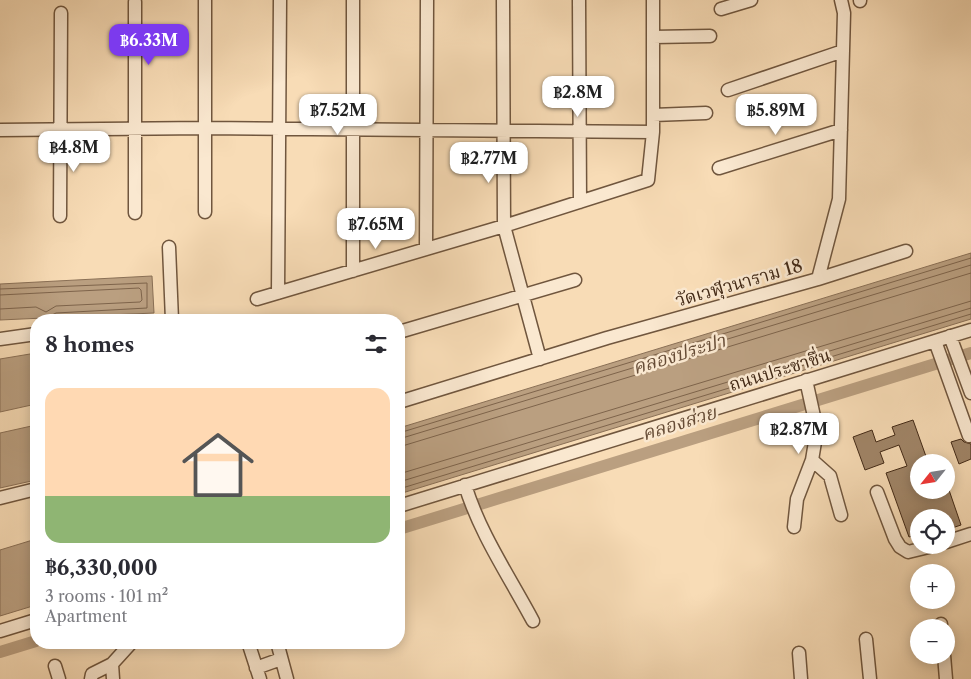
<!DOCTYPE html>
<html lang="en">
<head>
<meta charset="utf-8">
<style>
  body { margin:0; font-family:"Libre Caslon Text","Noto Serif Thai",serif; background:#f2f2f3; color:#2b2b33; height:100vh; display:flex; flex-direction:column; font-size:19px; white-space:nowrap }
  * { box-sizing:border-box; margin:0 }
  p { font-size:16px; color:#7c7c81 }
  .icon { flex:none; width:28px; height:28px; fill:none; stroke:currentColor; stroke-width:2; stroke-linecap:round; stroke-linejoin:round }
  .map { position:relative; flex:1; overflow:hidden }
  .side { position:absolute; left:30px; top:314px; width:375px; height:335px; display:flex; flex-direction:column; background:#fff; border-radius:20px; box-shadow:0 2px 12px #0003 }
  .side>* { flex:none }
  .needle { width:32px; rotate:240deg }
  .buttons { position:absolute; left:910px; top:454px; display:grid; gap:10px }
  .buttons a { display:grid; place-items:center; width:45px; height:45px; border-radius:50%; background:#fff; box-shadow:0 2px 12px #0003; font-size:25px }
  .price { position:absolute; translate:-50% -42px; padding:0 11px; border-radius:10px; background:#fff; color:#222; font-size:16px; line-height:32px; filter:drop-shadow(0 1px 2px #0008) }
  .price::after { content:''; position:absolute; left:50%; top:30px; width:15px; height:11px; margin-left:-8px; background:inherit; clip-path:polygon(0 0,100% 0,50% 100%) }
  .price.selected { background:#7c3aed; color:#fff }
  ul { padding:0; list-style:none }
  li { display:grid; align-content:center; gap:10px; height:265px; padding:0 15px }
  li span { display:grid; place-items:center; height:155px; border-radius:15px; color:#555 }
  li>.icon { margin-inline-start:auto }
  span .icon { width:90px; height:90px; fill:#fffc; stroke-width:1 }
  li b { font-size:21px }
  h2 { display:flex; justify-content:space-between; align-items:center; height:60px; padding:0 15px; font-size:21px }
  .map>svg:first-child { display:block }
</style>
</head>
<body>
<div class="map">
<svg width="971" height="679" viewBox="0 0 971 679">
  <rect width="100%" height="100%" fill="#f8dcb6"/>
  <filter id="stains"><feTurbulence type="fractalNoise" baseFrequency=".004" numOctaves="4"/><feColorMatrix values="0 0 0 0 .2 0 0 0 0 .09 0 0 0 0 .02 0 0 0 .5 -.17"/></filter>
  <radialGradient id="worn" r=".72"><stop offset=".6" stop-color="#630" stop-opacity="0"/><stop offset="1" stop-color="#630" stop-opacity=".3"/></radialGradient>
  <!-- water -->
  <path fill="#ba9f80" stroke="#8a7056" d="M971,253V319L399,494V428Z
    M152,276L154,313L0,320V284Z
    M36,353V404L0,412V359Z
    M36,425V480L0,488V433Z
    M36,539V605L0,616V550Z"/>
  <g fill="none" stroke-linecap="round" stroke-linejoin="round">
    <!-- shore -->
    <path stroke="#7e644b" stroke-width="1" d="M0,289L147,283V308L56,313L52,315L51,320
      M0,295L139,288L141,290L142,300L140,302L56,306L46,312L36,307L0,309
      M399,433L971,258
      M399,439L971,265
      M399,447L971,273
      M399,474L971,301
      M399,482L971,308
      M399,489L971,314"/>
    <!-- canal -->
    <path stroke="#ba9f80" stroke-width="12" d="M399,529L971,353
      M0,652L36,641"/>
  </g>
  <!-- building -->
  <path fill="#a18669" stroke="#422916" d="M913,420L928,462H919V490H949L961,525L946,530V518H919V534L909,537L886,473L907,466L899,445L880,452L884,463L865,470L853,437L872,430L876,442L895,435L892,427Z
    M961,439L964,442L971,444V459L959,464L951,442Z"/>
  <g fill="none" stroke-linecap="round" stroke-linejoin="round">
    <defs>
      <path id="minor" d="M205,0V212
        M353,0V271
        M503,0L504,226L540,359
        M579,0L580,202
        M860,0V1
        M721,9L751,0
        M653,37L710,36
        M728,90L843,51
        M653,115L706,113
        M0,130L205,128L653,132
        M719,168L841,130
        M135,213V2
        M60,216L61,13
        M169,247L172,320
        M426,249L427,0
        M818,279L906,251
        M278,293L280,0
        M257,299L504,226L648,180L653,132V0
        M399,332L575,280
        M950,336L971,393
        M0,339L36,334
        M935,341L969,436
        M399,402L607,338L818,279L839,199L844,13L841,0
        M812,460L830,476L841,515
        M465,485C480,534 509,576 533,621
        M877,492L895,539L900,547L908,552L937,545
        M0,498L36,489
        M399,506L971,330
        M794,527L797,499L812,460L817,430L806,380
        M946,542L971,534
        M941,624V628
        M0,631L36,620
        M866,639L870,679
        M248,642L260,679
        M277,642L287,679
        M799,653L801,679
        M944,655L946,679
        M55,666L59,679
        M256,668L281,659
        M91,679L92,674L112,664
        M113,679L112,664L132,642"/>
    </defs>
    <!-- minor casing -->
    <use href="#minor" stroke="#70563e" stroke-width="15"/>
    <!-- minor -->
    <use href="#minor" stroke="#fae8d0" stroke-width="12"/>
  </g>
  <g text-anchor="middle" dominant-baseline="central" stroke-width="5" stroke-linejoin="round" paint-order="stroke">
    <!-- street labels -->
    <g font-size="18" fill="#422916" stroke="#fae8d0">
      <text transform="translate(739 283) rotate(-16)">วัดเวฬุวนาราม 18</text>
      <text transform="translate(780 370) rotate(-17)">ถนนประชาชื่น</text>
    </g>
    <!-- water labels -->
    <g font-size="19" font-style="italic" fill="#664c36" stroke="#fae8d0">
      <text transform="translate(679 354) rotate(-17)">คลองประปา</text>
      <text transform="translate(679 423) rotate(-17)">คลองส่วย</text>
    </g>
  </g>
  <rect width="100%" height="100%" filter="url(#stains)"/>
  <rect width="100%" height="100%" fill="url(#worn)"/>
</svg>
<div class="buttons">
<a><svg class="needle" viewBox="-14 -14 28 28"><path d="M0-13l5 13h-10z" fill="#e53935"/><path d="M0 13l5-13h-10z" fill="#7c7c81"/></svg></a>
<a><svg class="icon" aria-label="locate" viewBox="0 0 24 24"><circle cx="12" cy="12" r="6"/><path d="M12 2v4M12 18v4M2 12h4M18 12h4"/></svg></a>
<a>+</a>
<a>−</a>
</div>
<b class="price selected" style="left:149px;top:66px">฿6.33M</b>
<b class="price" style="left:578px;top:118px">฿2.8M</b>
<b class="price" style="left:338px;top:136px">฿7.52M</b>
<b class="price" style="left:776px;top:136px">฿5.89M</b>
<b class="price" style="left:74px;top:173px">฿4.8M</b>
<b class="price" style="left:489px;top:184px">฿2.77M</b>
<b class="price" style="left:376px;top:250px">฿7.65M</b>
<b class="price" style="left:799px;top:455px">฿2.87M</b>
<section class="side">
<h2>8 homes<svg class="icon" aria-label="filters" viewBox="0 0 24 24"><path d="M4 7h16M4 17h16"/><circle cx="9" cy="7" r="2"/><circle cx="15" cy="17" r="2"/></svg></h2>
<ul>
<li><span style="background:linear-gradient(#ffd9b3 70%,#8fb573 0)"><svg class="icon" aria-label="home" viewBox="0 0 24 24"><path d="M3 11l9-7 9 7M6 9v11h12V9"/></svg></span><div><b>฿6,330,000</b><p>3 rooms · 101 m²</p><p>Apartment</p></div></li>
</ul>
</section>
</div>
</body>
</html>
